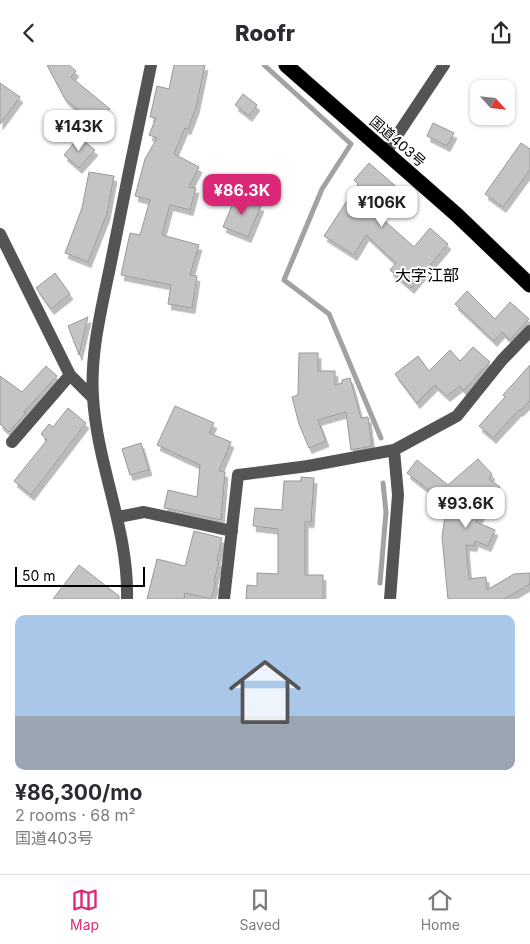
<!DOCTYPE html>
<html lang="en">
<head>
<meta charset="utf-8">
<style>
  body { margin:0; font-family:Inter,"Noto Sans JP",sans-serif; background:#f2f2f3; color:#2b2b33; height:100vh; display:flex; flex-direction:column; font-size:19px; white-space:nowrap }
  * { box-sizing:border-box; margin:0 }
  p { font-size:16px; color:#7c7c81 }
  .icon { flex:none; width:28px; height:28px; fill:none; stroke:currentColor; stroke-width:2; stroke-linecap:round; stroke-linejoin:round }
  .map { position:relative; height:534px; overflow:hidden }
  .drawer { display:flex; flex-direction:column; background:#fff; flex:1 }
  .drawer>* { flex:none }
  .needle { width:32px; rotate:117deg }
  .fabs { position:absolute; left:470px; top:15px; display:grid; gap:10px }
  .fabs a { display:grid; place-items:center; width:45px; height:45px; border-radius:10px; background:#fff; box-shadow:0 1px 4px #0004; font-size:25px }
  .scale { position:absolute; left:15px; bottom:12px; width:130px; box-sizing:border-box; padding-left:5px; border:2px solid #000; border-top:0; font-size:14px; line-height:18px; white-space:nowrap; color:#000; -webkit-text-stroke:4px #fff; paint-order:stroke }
  .price { position:absolute; translate:-50% -42px; padding:0 11px; border-radius:10px; background:#fff; color:#222; font-size:16px; line-height:32px; filter:drop-shadow(0 1px 2px #0008) }
  .price::after { content:''; position:absolute; left:50%; top:30px; width:15px; height:11px; margin-left:-8px; background:inherit; clip-path:polygon(0 0,100% 0,50% 100%) }
  .price.current { background:#db2777; color:#fff }
  ul { padding:0; list-style:none }
  li { display:grid; align-content:center; gap:10px; height:265px; padding:0 15px }
  li span { display:grid; place-items:center; height:155px; border-radius:10px; color:#555 }
  li>.icon { margin-inline-start:auto }
  span .icon { width:90px; height:90px; fill:#fffc; stroke-width:1 }
  li b { font-size:21px }
  header { display:flex; justify-content:space-between; align-items:center; height:65px; padding:0 15px; background:#fff; font-size:22px; font-weight:800 }
  .tab-bar { display:flex; justify-content:space-around; align-items:center; height:70px; border-top:1px solid #e1e1e2; background:#fff; font-size:14px; color:#7c7c81 }
  .tab-bar a { display:grid; justify-items:center; gap:2px }
  .tab-bar .current { color:#db2777 }
  .map>svg:first-child { display:block }
</style>
</head>
<body>
<header><svg class="icon" aria-label="back" viewBox="0 0 24 24"><path d="M15 5l-7 7 7 7"/></svg>Roofr<svg class="icon" aria-label="share" viewBox="0 0 24 24"><path d="M12 15V3M7 8l5-5 5 5M5 13v7h14v-7"/></svg></header>
<div class="map">
<svg width="530" height="534" viewBox="0 0 530 534">
  <defs>
    <filter id="shadow"><feDropShadow dx="3" dy="5.5" stdDeviation="0" flood-color="#0004"/></filter>
  </defs>
  <rect width="100%" height="100%" fill="#fff"/>
  <g fill="none" stroke-linecap="round" stroke-linejoin="round">
    <!-- stream -->
    <path stroke="#a2a2a2" stroke-width="5" d="M264,0L351,79L322,124L284,215L329,249L381,373
      M380,518L386,447L383,418"/>
  </g>
  <!-- building -->
  <path fill="#c4c4c4" stroke="#989898" filter="url(#shadow)" d="M47,0H69L76,6L71,12L110,44L97,60L65,34Z
    M174,0H205L196,43L188,64L185,63L174,89L199,102L189,122L196,123L190,145L170,140L162,170L199,180L190,210L197,211L192,243L168,239L171,220L121,210L130,168L140,170L150,135L135,131L145,94L157,73L149,70L156,53L150,52L157,21L169,24Z
    M0,18L20,32L0,59Z
    M243,29L257,40L249,51L235,40Z
    M433,58L454,68L447,81L427,71Z
    M79,72L95,85L79,103L64,90Z
    M521,78L530,84V105L503,142L485,129Z
    M369,98L400,125L378,150L414,182L430,163L448,179L411,223L390,205L396,198L366,170L354,190L324,171L358,119L354,115Z
    M89,107L114,111L107,149L88,197L65,188L82,143Z
    M236,131L261,141L248,172L223,162Z
    M55,208L70,229L51,244L36,223Z
    M467,226L495,254L510,237L529,254L510,275L502,267L494,276L455,239Z
    M88,252L79,290L68,261Z
    M473,282L490,297L464,325L460,321L447,331L435,320L417,338L395,309L418,291L429,306L450,285L460,296Z
    M299,288H318V306H335V320L342,318V315L350,313L361,353L368,352L372,381L351,385L346,347L318,355L326,376L309,383L299,359L292,332L298,330Z
    M530,300V336L520,346L519,345L493,373L479,361L505,332L503,330Z
    M46,301L57,311L24,347L26,348L9,367L0,359V311L22,327Z
    M175,341L214,358L209,368L231,377L219,406L225,407L221,455L164,443L168,425L197,432L200,400L157,380Z
    M68,343L86,358L31,430L14,416L47,375L41,369L49,359L53,362Z
    M141,378L149,405L130,410L122,384Z
    M478,394L492,409L489,414L500,422L476,457L495,465L488,481L475,476L474,481L466,480L469,514L486,512L487,525L514,509L530,508V519L505,534H448L442,472L445,450L429,439L435,430L407,408L417,395L448,420Z
    M301,412L314,413L311,457H305V510H323V534H246L247,520L257,521V508L278,509V464L253,461L255,443L282,445L284,416H301Z
    M194,466L222,473L217,496H219L214,518H216L211,534L185,528L184,534H147L157,494L185,501Z
    M79,500L119,531V534H53Z"/>
  <g fill="none" stroke-linecap="round" stroke-linejoin="round">
    <defs>
      <path id="highway" d="M286,0L457,150L530,220"/>
    </defs>
    <!-- highway casing -->
    <use href="#highway" stroke="#dbdbdb" stroke-width="16"/>
    <!-- minor -->
    <path stroke="#545454" stroke-width="12" d="M386,87L444,0
      M0,169L70,310L93,333
      M12,377L70,310
      M118,452L144,447L232,466
      M127,534C129,465 97,401 93,332C90,287 102,242 111,197C124,131 137,66 151,0
      M224,534L238,410L308,401L394,385L457,351L502,295L530,266
      M390,534L398,430L394,385"/>
    <!-- highway -->
    <use href="#highway" stroke="#000" stroke-width="15"/>
  </g>
  <g text-anchor="middle" dominant-baseline="central" stroke-width="4" stroke-linejoin="round" paint-order="stroke">
    <!-- street labels -->
    <g font-size="14" fill="#000" stroke="#fff">
      <text transform="translate(398 76) rotate(41)">国道403号</text>
    </g>
    <!-- quarter labels -->
    <g font-size="16" fill="#000" stroke="#fff">
      <text x="427" y="210">大字江部</text>
    </g>
  </g>
</svg>
<div class="fabs">
<a><svg class="needle" viewBox="-14 -14 28 28"><path d="M0-13l5 13h-10z" fill="#e53935"/><path d="M0 13l5-13h-10z" fill="#7c7c81"/></svg></a>
</div>
<div class="scale">50 m</div>
<b class="price" style="left:79px;top:87px">¥143K</b>
<b class="price current" style="left:242px;top:151px">¥86.3K</b>
<b class="price" style="left:382px;top:163px">¥106K</b>
<b class="price" style="left:466px;top:464px">¥93.6K</b>
</div>
<section class="drawer">
<ul>
<li><span style="background:linear-gradient(#a9c7e8 65%,#9aa5b1 0)"><svg class="icon" aria-label="home" viewBox="0 0 24 24"><path d="M3 11l9-7 9 7M6 9v11h12V9"/></svg></span><div><b>¥86,300/mo</b><p>2 rooms · 68 m²</p><p>国道403号</p></div></li>
</ul>
</section>
<nav class="tab-bar">
<a class="current"><svg class="icon" aria-label="map" viewBox="0 0 24 24"><path d="M3 6l6-2 6 2 6-2v14l-6 2-6-2-6 2zM9 4v14M15 6v14"/></svg>Map</a>
<a><svg class="icon" aria-label="saved" viewBox="0 0 24 24"><path d="M7 4h10v16l-5-4-5 4z"/></svg>Saved</a>
<a><svg class="icon" aria-label="home" viewBox="0 0 24 24"><path d="M3 11l9-7 9 7M6 9v11h12V9"/></svg>Home</a>
</nav>
</body>
</html>
